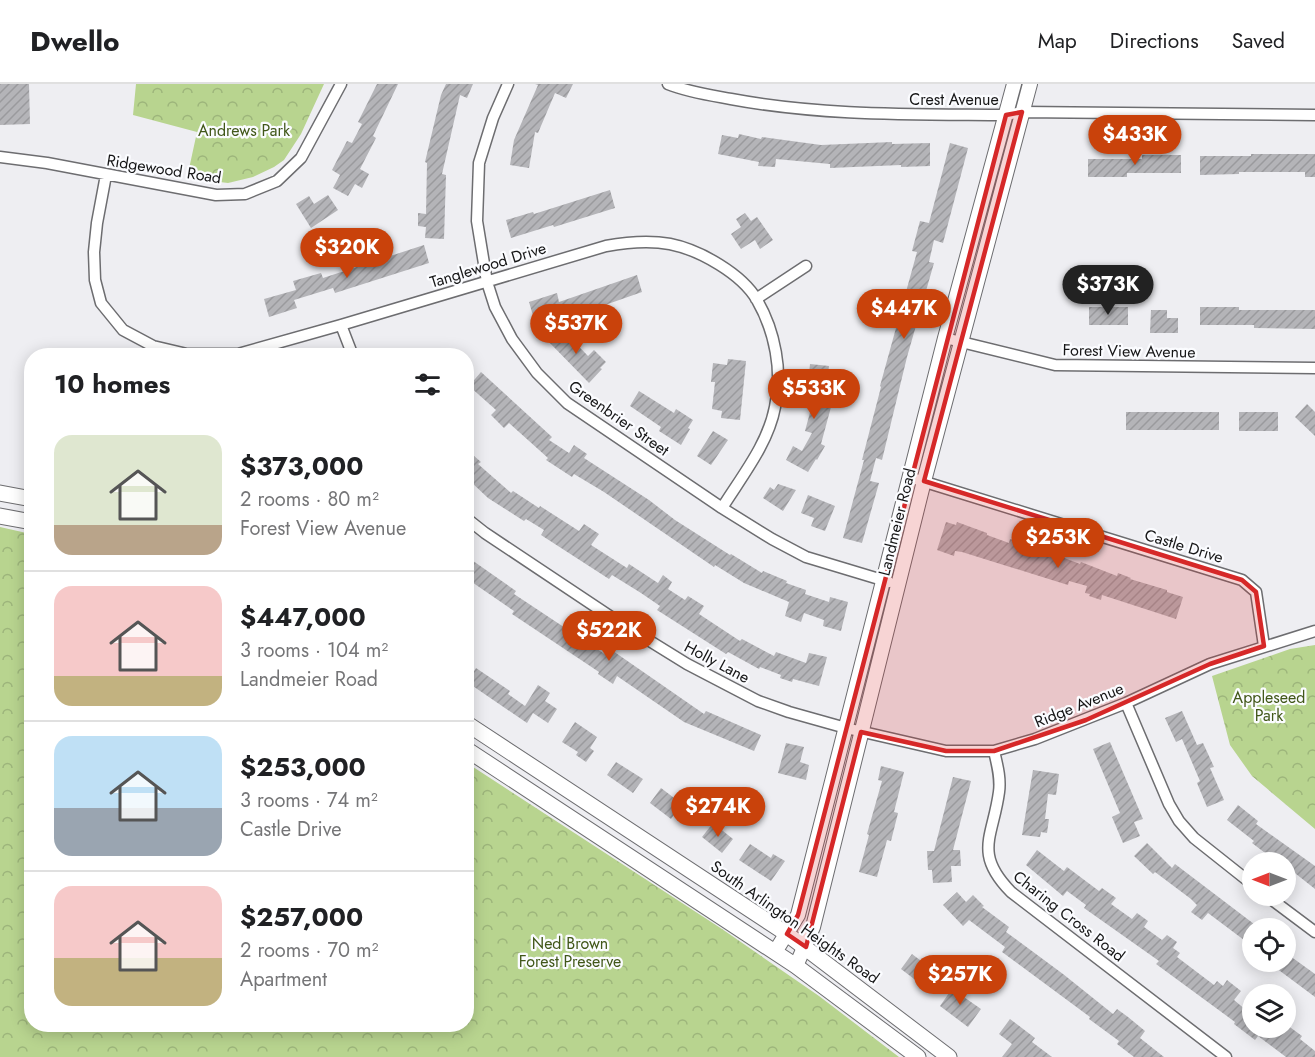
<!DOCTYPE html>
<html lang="en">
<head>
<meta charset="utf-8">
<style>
  body { margin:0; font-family:Jost,sans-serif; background:#f2f2f2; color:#202124; height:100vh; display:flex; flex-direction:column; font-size:22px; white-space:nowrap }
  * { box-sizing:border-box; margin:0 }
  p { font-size:20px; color:#757577 }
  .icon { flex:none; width:33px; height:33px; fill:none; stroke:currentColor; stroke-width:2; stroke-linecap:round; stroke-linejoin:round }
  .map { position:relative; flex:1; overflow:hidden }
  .panel { position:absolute; left:24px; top:264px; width:450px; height:684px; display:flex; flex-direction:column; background:#fff; border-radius:24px; box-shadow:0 3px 15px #0003 }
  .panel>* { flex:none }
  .needle { width:39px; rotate:270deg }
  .buttons { position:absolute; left:1242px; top:768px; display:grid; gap:12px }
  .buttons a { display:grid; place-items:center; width:54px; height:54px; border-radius:50%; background:#fff; box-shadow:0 3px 15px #0003; font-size:30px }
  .price { position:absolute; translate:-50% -51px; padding:0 14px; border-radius:21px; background:#c9420b; color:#fff; font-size:20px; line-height:39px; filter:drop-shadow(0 2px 3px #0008) }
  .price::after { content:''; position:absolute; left:50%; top:36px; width:18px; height:14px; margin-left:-9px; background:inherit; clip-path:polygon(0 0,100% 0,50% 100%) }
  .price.current { background:#222; color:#fff }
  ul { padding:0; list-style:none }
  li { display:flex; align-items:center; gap:18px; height:150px; padding:0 30px }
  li+li { border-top:2px solid #e0e0e0 }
  li span { display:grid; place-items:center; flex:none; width:168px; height:120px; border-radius:18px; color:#555 }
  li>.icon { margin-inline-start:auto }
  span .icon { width:72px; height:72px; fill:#fffc; stroke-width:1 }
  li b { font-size:26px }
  h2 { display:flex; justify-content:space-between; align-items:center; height:72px; padding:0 30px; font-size:26px }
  header { display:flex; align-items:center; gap:36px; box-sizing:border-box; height:84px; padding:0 30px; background:#fff; border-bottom:2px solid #e0e0e0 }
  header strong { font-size:28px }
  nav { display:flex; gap:33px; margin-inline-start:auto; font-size:21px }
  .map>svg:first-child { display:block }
</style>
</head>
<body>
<header>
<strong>Dwello</strong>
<nav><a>Map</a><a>Directions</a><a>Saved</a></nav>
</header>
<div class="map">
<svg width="1315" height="973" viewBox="0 0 1315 973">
  <defs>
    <pattern id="park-crowns" width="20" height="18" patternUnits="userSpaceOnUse" patternTransform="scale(1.5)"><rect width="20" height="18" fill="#b8d48f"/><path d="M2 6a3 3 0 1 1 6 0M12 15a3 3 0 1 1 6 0" fill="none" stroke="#9db57b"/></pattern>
    <pattern id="building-hatch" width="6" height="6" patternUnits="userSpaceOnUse" patternTransform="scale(1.5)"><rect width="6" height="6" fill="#b4b4b8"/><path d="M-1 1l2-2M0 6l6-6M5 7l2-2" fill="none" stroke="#9a9a9d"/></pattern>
  </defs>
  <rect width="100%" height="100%" fill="#eeeef2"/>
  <!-- park -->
  <path fill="url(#park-crowns)" d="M136,0H324L301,50L284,76L274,83L253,93L228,99L187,94L197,48L133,31Z
    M0,443L31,450L32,940H466L467,679L722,845L819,912L899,973H0Z
    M1315,561V745L1252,692L1230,661L1212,592L1290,565Z"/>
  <!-- building -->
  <path fill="url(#building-hatch)" d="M0,0H29L30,40L0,41Z
    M377,0H398L373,52L376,54L360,85L369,90L362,104L355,100L348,112L333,104L340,91L332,86L347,57L352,59L362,40L358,38Z
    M446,0H473L467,14L460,11L442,90L446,91L444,155L425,154L426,143L418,142V129L426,130L427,79L425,78L441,11Z
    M535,0H573L566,14L555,9L538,49L535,48L529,84L510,81L514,56L538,1Z
    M739,50L761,55L762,53L821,61L892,58V60L930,59V82L901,83V81L830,84V80L776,75L775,83L758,82L759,78L718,70L722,51L738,54Z
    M950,59L968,64L943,159L934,156L929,178L934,179L907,273L882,376L876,374L870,397L879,399L862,459L843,454L864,376H862L881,303L880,302L917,168L912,167L920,137L929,139Z
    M1251,70H1315V93H1305V88H1239V90L1200,91V72H1251Z
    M1142,71H1181V89H1127V93H1088V75H1142Z
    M610,106L615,124L554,143L553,141L511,154L506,136L533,128L534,130Z
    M328,111L338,126L311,144L296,120L309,112L314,120Z
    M745,129L751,137L757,133L773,156L760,165L755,156L741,165L731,150L741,143L736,135Z
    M424,161L429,179L335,209L333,204L294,216L297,224L269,233L264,215L296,206L293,197L321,189L323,194Z
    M637,191L642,208L568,234L582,220L534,235L529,218L557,209L559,218Z
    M1089,223H1128V241H1089Z
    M1200,223H1239V226H1315V245L1254,244V241H1200Z
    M1151,226H1167V234H1178V249H1150Z
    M559,242L588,272L594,266L606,278L600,284L602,285L589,299L546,255Z
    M728,275L746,277L740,336L721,334L722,327L712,325L715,298H711L713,279L727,281Z
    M810,280L829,282L824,321L831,323L821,360L825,362L817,376L816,375L808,388L786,376L793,362L802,367L812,349L805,347L815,310L807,309Z
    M481,288L552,353L549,356L569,369L574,361L587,370L584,374L649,416L675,436L730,471L731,470L762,489L763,487L787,497L786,499L806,506L805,510L829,518L830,513L848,518L841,547L823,542L824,536L804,529L801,538L785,532L789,518L744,499L715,481L714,483L604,408L574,390L572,393L546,376L548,374L509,339L504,344L491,331L496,326L469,302Z
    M639,307L674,329L676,325L693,336L688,344L690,345L681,361L659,347L661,343L630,322Z
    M1307,320L1315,328V352L1295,333Z
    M1126,328H1219V346H1126Z
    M1239,328H1278V347H1239Z
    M713,347L728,356L711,381L697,372Z
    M466,365L481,378L478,380L511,409L513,407L539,424L540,422L579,447L584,440L599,450L591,461L627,484L629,480L658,499L663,491L672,498L668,505L685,516L688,512L704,522L699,530L740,557L742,555L774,572L776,568L806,579L809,569L827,573L819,602L793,595L792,598L780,594L781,591L760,583L759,585L728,568L726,570L657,526L660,522L641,509L612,491L609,495L541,451L544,446L526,435L524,437L488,414L471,398L473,395L466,389Z
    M778,400L796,406L783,427L763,414L770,403L774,406Z
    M808,411L835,422L825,447L811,442L814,434L801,429Z
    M946,438L956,441L957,438L987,449V451L1009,459L1010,455L1023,459L1022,461L1046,469V467L1080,480L1081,478L1117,492L1118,489L1131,494L1130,495L1167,506V508L1183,513L1176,535L1102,511L1101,516L1089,512L1090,510L1085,509L1087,502L1069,497L1068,501L962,468L955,467L954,472L937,466Z
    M466,472L516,507L514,510L609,573L613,567L704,630L706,627L761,651L754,667L684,638L617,592L613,600L598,590L599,588L512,530L514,527L466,494Z
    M476,584L510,607L508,610L525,622L538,601L550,609L545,617L557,625L548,639L533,629L527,639L467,598Z
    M1182,627L1197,661L1203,659L1214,683L1210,684L1224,716L1207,723L1197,699L1200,697L1182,655L1176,658L1165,634Z
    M575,638L597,653L590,664L594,667L586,678L576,671L578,668L562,658Z
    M1110,658L1143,735L1134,738L1140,752L1123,759L1112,733L1120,729L1093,665Z
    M786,659L804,663L800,678L809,681L806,696L778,689Z
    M616,678L643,695L633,709L607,691Z
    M881,682L904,688L894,728L898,729L891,757L887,756L877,793L859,788L869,751L867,750L882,697L878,696Z
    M1033,686L1059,690L1056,711L1048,710L1045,735H1049L1047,749L1041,748L1040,753L1022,751Z
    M953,693L971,697L953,766H960L961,782H951L952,798L933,799L932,786H928L927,767H934Z
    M661,704L682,720L671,735L650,719Z
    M1238,721L1258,737L1256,740L1315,782V805L1286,782V778H1277L1252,759L1254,757L1227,736Z
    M713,739L733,755L722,769L702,753Z
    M1147,759L1172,784L1175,780L1254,840L1252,842V862L1208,829L1202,836L1191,828L1197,821L1191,815L1155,788L1153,790L1134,772Z
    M750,760L771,774L773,770L785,777L771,797L739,776Z
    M1037,766L1064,787L1067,783L1099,807L1102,804L1116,814L1111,820L1132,835L1137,829L1148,837L1144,843L1162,856L1167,851L1177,858L1173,864L1180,869L1177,873L1214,901L1217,897L1223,902L1227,896L1241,907L1234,916L1252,931V944H1286L1287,941L1302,952L1300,955L1315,967V973H1286L1258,952L1255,956L1234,940L1235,938L1156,880L1159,877L1084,824L1086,821L1067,807L1063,812L1026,781Z
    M957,808L966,818L973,811L984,822L982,823L1009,843L1006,848L1063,890L1113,930L1117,925L1128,933L1145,947L1140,954L1164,973H1134L1117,960L1119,957L1089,935L1090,933L1002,868L1005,863L969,836L963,842L943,821Z
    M912,870L933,886L922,901L901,885Z
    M1290,872L1315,890V913L1268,878H1286Z
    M956,899L965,906L961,911L981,925L968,943L940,922Z
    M1010,935L1035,954L1032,958L1052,973H1002L1012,960L999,950Z"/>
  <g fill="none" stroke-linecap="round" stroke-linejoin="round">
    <defs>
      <path id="minor" d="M508,0L493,34L479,79L477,137L487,198L495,223L512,255L537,289L567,319L722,424L772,455L806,473L889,498
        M668,0C688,8 709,11 731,15C822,32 913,30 1006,31L1022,28L1315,31
        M0,73L47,79L216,111L245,110L277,97L301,74L341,0
        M106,91L97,139L94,168L95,196L101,219L123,246L153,262L187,270H238L341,241L606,162C628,158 648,156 670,160C700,166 742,190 757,216C775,247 783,288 775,323C768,360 742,392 722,424
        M756,215L806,182
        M341,241L353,272
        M945,254L1055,281L1315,284
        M909,393L1242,496L1256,508L1264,562
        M466,434L485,449L611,533L687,580L758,617L789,628L846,644L946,667H994L1035,655L1126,619L1210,580L1315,547
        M1126,619L1169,720L1179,737L1194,754L1252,800
        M994,667C997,680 1001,694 999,708C993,753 973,769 1011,808L1226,973
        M1267,812L1315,848"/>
      <path id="tertiary" d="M775,868L798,831L945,254L1014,0
        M796,882L813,843L924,397L1030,0"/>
      <path id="secondary" d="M0,409L32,415
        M0,432L32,438
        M466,639L787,850L949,973
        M466,665L796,882L918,973"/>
    </defs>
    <!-- minor casing -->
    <use href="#minor" stroke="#6d6d70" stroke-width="13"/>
    <!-- tertiary casing -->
    <use href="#tertiary" stroke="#6d6d70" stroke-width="16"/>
    <!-- secondary casing -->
    <use href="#secondary" stroke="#6d6d70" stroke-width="17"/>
    <!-- minor -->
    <use href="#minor" stroke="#fff" stroke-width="10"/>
    <!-- tertiary -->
    <use href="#tertiary" stroke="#fff" stroke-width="14"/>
    <!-- secondary -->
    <use href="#secondary" stroke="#fff" stroke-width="15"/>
  </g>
  <!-- marked area -->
  <path fill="#d62828" fill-opacity="0.2" stroke="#d62828" stroke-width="4.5" stroke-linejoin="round" d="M1022,28L924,397L1242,496L1256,508L1264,562L1210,580L1086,636L994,667H946L861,648L806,863L787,850L798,831L1006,31Z"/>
  <g text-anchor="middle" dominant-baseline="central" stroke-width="4.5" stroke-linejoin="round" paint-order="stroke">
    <!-- street labels -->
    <g font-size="16" fill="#161617" stroke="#fbfcff">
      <text x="954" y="15">Crest Avenue</text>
      <text transform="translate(164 85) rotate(9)">Ridgewood Road</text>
      <text transform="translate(488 181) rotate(-17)">Tanglewood Drive</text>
      <text transform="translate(1129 267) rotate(1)">Forest View Avenue</text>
      <text transform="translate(619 334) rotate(35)">Greenbrier Street</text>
      <text transform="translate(897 438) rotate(-76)">Landmeier Road</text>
      <text transform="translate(1184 462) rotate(17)">Castle Drive</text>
      <text transform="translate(717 578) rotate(28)">Holly Lane</text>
      <text transform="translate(1079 621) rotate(-22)">Ridge Avenue</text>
      <text transform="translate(1069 832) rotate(38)">Charing Cross Road</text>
      <text transform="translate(795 838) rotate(35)">South Arlington Heights Road</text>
    </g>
    <!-- park labels -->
    <g font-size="16" fill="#415719" stroke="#fbfcff">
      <text x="244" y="46">Andrews Park</text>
      <text x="1269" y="613">Appleseed<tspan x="1269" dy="18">Park</tspan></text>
      <text x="570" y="859">Ned Brown<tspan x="570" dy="18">Forest Preserve</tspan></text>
    </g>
  </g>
</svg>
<div class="buttons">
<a><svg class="needle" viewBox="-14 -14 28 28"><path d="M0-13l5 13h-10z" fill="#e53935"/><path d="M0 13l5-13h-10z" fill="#757577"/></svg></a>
<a><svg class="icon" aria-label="locate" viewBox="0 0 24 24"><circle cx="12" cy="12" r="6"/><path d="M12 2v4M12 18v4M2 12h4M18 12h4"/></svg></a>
<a><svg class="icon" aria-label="layers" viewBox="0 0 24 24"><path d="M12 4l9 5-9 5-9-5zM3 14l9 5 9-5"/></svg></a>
</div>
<b class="price" style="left:1135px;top:82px">$433K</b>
<b class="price" style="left:347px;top:195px">$320K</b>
<b class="price current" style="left:1108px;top:232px">$373K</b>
<b class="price" style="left:904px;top:256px">$447K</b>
<b class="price" style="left:576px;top:271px">$537K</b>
<b class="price" style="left:814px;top:336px">$533K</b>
<b class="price" style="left:1058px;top:485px">$253K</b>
<b class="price" style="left:609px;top:578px">$522K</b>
<b class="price" style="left:718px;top:754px">$274K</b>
<b class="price" style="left:960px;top:922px">$257K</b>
<section class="panel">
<h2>10 homes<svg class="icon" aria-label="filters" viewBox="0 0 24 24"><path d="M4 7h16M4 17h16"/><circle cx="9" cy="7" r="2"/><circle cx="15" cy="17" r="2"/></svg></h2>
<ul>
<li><span style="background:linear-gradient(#dfe7d0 75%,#b9a48a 0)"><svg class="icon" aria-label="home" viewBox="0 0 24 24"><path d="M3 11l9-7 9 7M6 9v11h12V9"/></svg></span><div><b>$373,000</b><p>2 rooms · 80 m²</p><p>Forest View Avenue</p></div></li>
<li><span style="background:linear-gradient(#f6c9c9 75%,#c2b280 0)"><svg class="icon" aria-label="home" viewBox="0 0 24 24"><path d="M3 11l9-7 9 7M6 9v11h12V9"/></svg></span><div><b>$447,000</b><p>3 rooms · 104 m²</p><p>Landmeier Road</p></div></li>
<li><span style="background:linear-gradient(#bfe0f5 60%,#9aa5b1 0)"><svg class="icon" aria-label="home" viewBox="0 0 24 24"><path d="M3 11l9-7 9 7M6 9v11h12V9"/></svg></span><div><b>$253,000</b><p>3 rooms · 74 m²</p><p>Castle Drive</p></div></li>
<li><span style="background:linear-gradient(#f6c9c9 60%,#c2b280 0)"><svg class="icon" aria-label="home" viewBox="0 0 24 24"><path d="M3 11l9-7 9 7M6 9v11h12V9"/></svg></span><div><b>$257,000</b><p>2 rooms · 70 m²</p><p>Apartment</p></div></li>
</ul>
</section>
</div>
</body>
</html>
